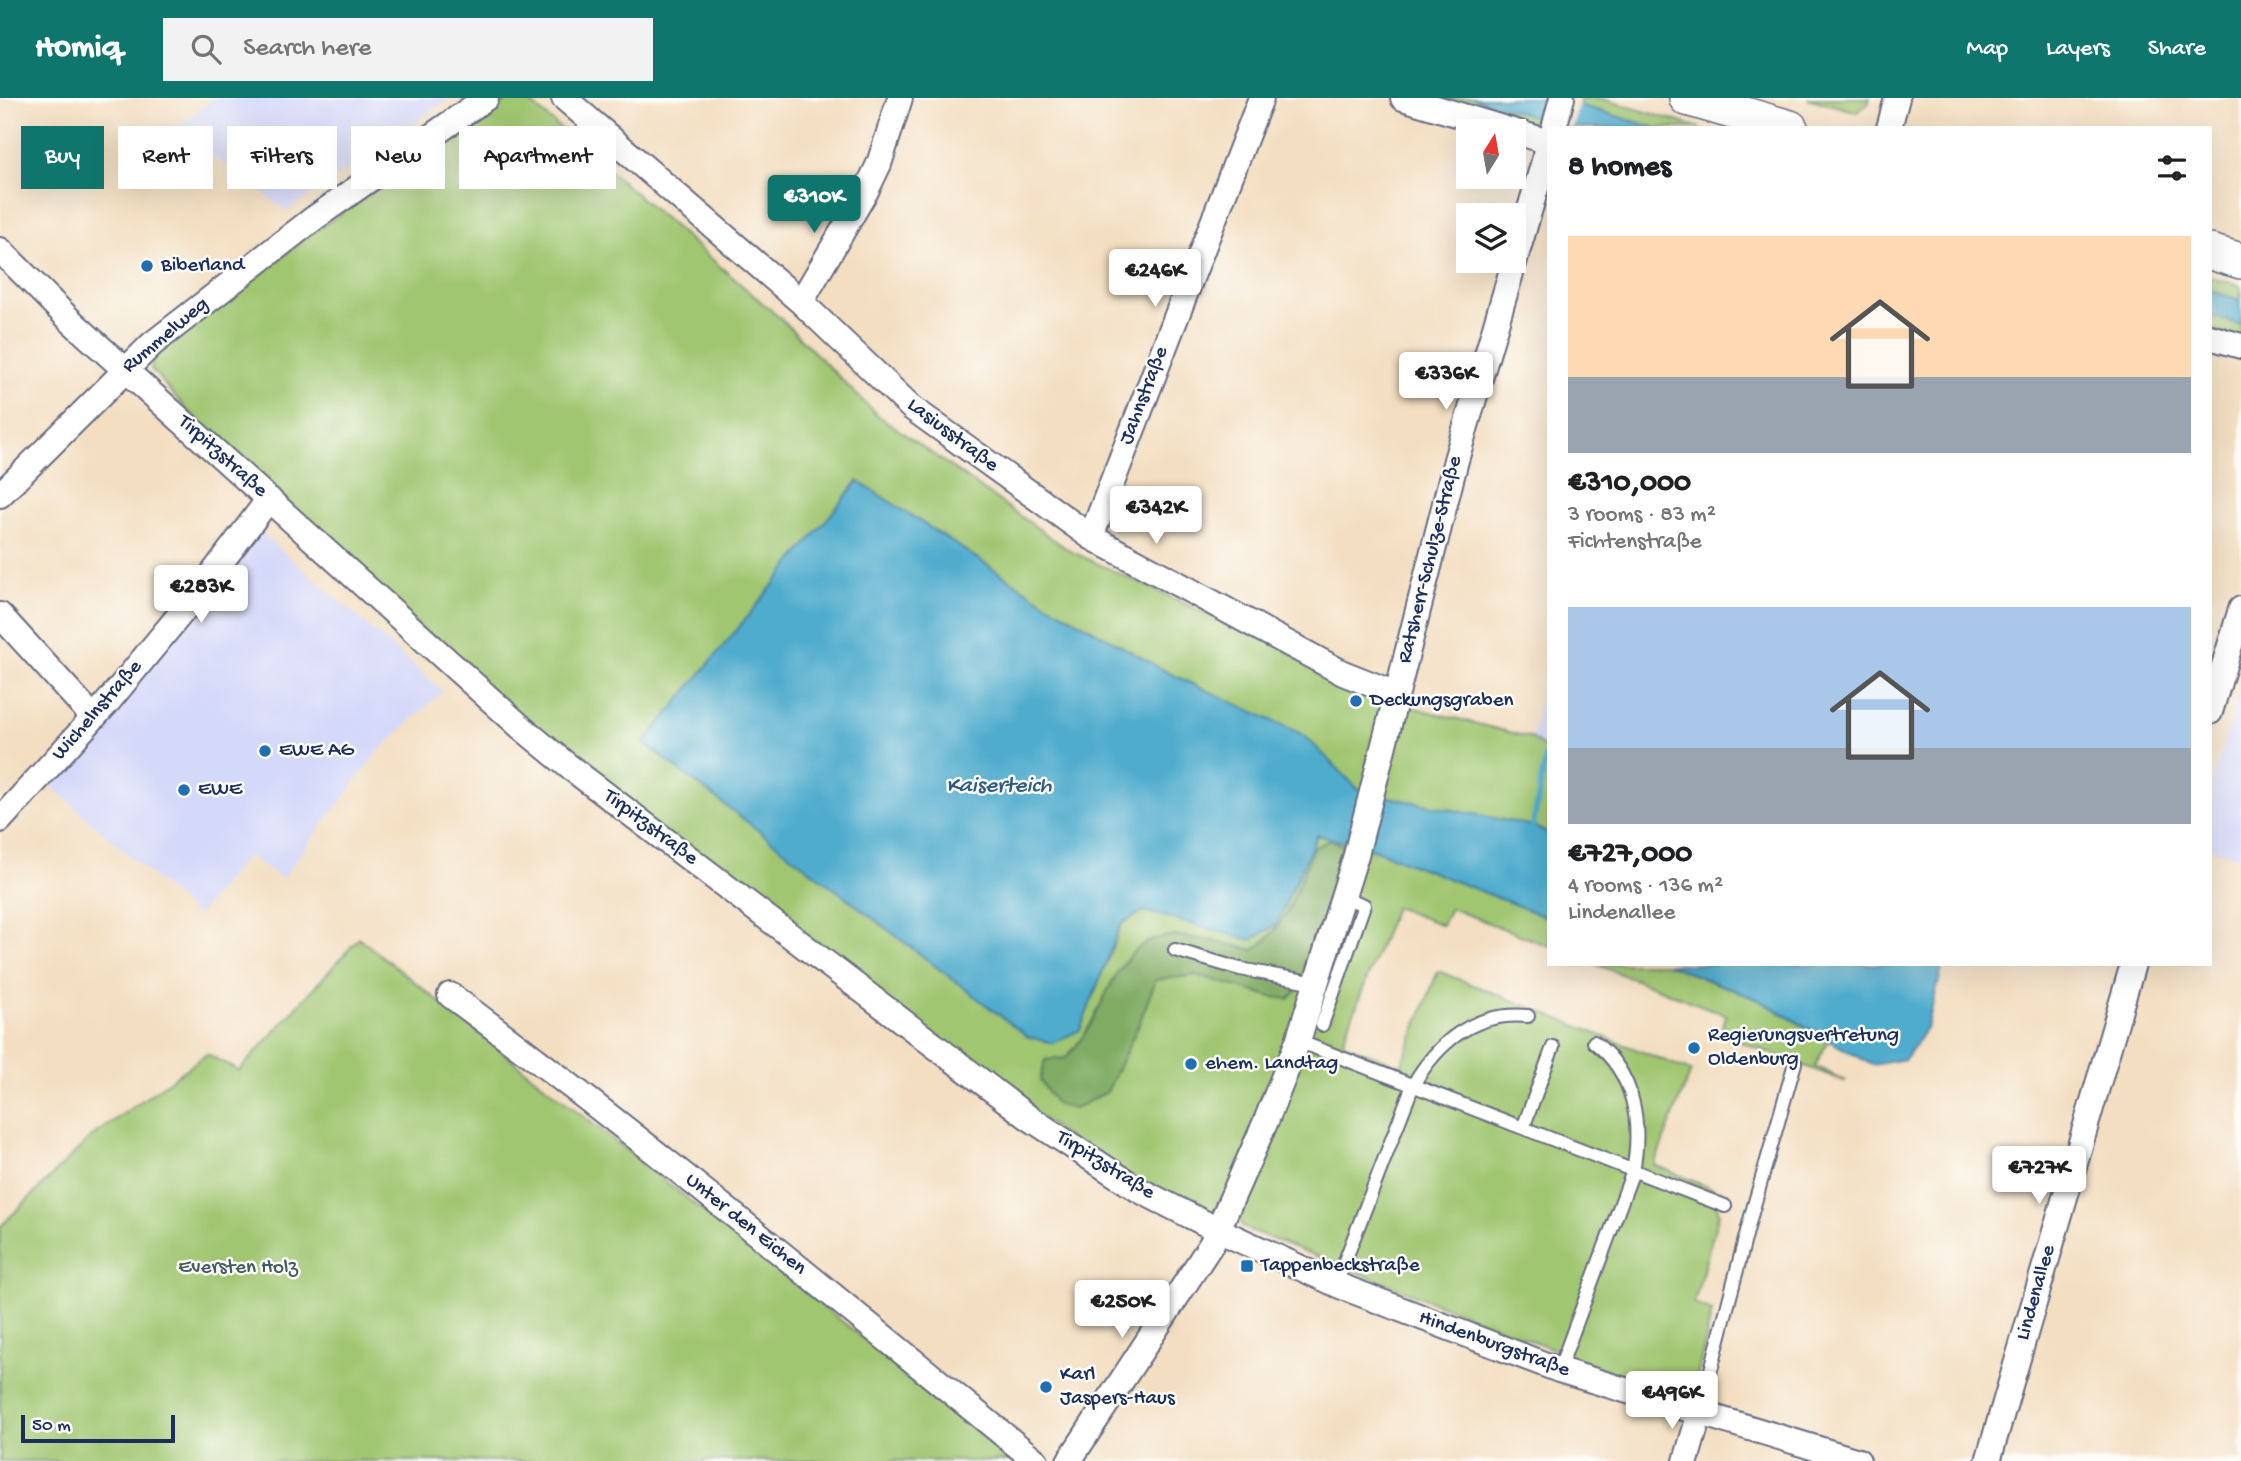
<!DOCTYPE html>
<html lang="en">
<head>
<meta charset="utf-8">
<style>
  body { margin:0; font-family:"Gochi Hand",sans-serif; background:#f2f2f2; color:#202124; height:100vh; display:flex; flex-direction:column; font-size:26px; white-space:nowrap }
  * { box-sizing:border-box; margin:0 }
  p { font-size:23px; color:#757577 }
  .icon { flex:none; width:38px; height:38px; fill:none; stroke:currentColor; stroke-width:2; stroke-linecap:round; stroke-linejoin:round }
  .map { position:relative; flex:1; overflow:hidden }
  .panel { position:absolute; left:1547px; top:28px; width:665px; height:840px; display:flex; flex-direction:column; background:#fff; border-radius:0px; box-shadow:0 7px 28px #0002 }
  .panel>* { flex:none }
  .guide { position:absolute; left:21px; top:28px; width:665px; height:63px; display:flex; gap:14px }
  .needle { width:46px; rotate:11deg }
  .fabs { position:absolute; left:1456px; top:21px; display:grid; gap:14px }
  .fabs a { display:grid; place-items:center; width:70px; height:70px; border-radius:0px; background:#fff; box-shadow:0 7px 28px #0002; font-size:35px }
  .scale { position:absolute; left:21px; bottom:18px; width:154px; box-sizing:border-box; padding-left:7px; border:4px solid #1b2f5e; border-top:0; font-size:19px; line-height:24px; white-space:nowrap; color:#1b2f5e; -webkit-text-stroke:5px #fdfcf7; paint-order:stroke }
  .price { position:absolute; translate:-50% -60px; padding:0 16px; border-radius:7px; background:#fff; color:#222; font-size:23px; line-height:46px; filter:drop-shadow(0 2px 4px #0008) }
  .price::after { content:''; position:absolute; left:50%; top:42px; width:21px; height:16px; margin-left:-10px; background:inherit; clip-path:polygon(0 0,100% 0,50% 100%) }
  .price.on { background:#0f766e; color:#fff }
  ul { padding:0; list-style:none }
  li { display:grid; align-content:center; gap:14px; height:371px; padding:0 21px }
  li span { display:grid; place-items:center; height:217px; border-radius:0px; color:#555 }
  li>.icon { margin-inline-start:auto }
  span .icon { width:126px; height:126px; fill:#fffc; stroke-width:1 }
  li b { font-size:30px }
  h2 { display:flex; justify-content:space-between; align-items:center; height:84px; padding:0 21px; font-size:30px }
  .pill { padding:0 24px; border-radius:0px; background:#fff; box-shadow:0 7px 28px #0002; font-size:24px; line-height:63px }
  .pill.on { background:#0f766e; color:#fff }
  header { display:flex; align-items:center; gap:42px; box-sizing:border-box; height:98px; padding:0 35px; background:#0f766e; color:#fff }
  header strong { font-size:33px }
  nav { display:flex; gap:38px; margin-inline-start:auto; font-size:24px }
  .search { width:490px; height:63px; background:#f2f2f2; display:flex; align-items:center; gap:18px; box-sizing:border-box; padding:0 24px; border-radius:0px; color:#757577; font-size:26px }
  .map>svg:first-child { display:block }
</style>
</head>
<body>
<header>
<strong>Homiq</strong>
<div class="search"><svg class="icon" aria-label="search" viewBox="0 0 24 24"><circle cx="10" cy="10" r="6"/><path d="M15 15l6 6"/></svg>Search here</div>
<nav><a>Map</a><a>Layers</a><a>Share</a></nav>
</header>
<div class="map">
<svg width="2241" height="1363" viewBox="0 0 2241 1363">
  <rect width="100%" height="100%" fill="#fdfcf7"/>
  <filter id="ink" filterUnits="userSpaceOnUse"><feTurbulence type="fractalNoise" baseFrequency=".0143" numOctaves="2"/><feDisplacementMap in="SourceGraphic" scale="14" xChannelSelector="R" yChannelSelector="G"/><feConvolveMatrix kernelMatrix="1 2 1 2 8 2 1 2 1" color-interpolation-filters="sRGB"/></filter>
  <filter id="wash" filterUnits="userSpaceOnUse"><feTurbulence type="fractalNoise" baseFrequency=".00686" numOctaves="4" result="noise"/><feDisplacementMap in="SourceGraphic" scale="28" xChannelSelector="R" yChannelSelector="G"/><feGaussianBlur stdDeviation="1.57" result="paint"/><feColorMatrix in="noise" values="0 0 0 0 0 0 0 0 0 0 0 0 0 0 0 0 0 1.4 0 .05"/><feComposite in="paint" operator="in"/></filter>
  <g filter="url(#wash)">
    <rect width="100%" height="100%" fill="#f3dec1"/>
    <!-- built -->
    <path fill="#d4d8f9" d="M214,0H450L287,113L176,30Z
      M250,425L443,593L377,655L282,781L248,757L197,818L40,678Z
      M1549,557V654L1532,640Z
      M2241,588V760L2210,750V692Z"/>
    <!-- green -->
    <path fill="#a0c671" stroke="#5e7a68" stroke-width="2" d="M511,0H525L781,221L876,316L1070,453L1411,609L1532,640L1549,654V736L1533,728L1388,699L1357,690L1304,637L1171,576L1049,507L1080,932L1121,827L1144,813L1251,841L1276,827L1317,737L1376,752L1549,820V848L1450,810L1442,827L1395,809L1342,945L1401,968L1438,873L1691,973L1654,1067L1713,1091L1719,1115L1694,1205L1712,1213L1695,1288L1671,1297L1242,1129L1238,1115L1218,1132L1139,1093L567,667L186,311L151,271L154,259L311,136Z
      M1425,0H1473L1538,19L1534,32Z
      M1581,0H1599L1700,30H1656L1579,7Z
      M1807,0H1870L1868,6L1857,14Z
      M2210,179L2241,188V202L2210,193Z
      M2210,218L2241,227V240L2210,231Z
      M359,840L1018,1363H0V1129L91,1039L207,956L239,973Z
      M1595,866H1667L1759,902L1828,943L1815,968L1847,984L1720,936L1726,917Z"/>
    <!-- forest -->
    <path fill="#80ab63" stroke="#4e6d60" stroke-width="2" d="M1331,741L1343,748L1346,762L1315,873L1289,901L1273,899L1196,877L1156,882L1138,928L1107,994L1074,1011L1056,1006L1040,982L1045,962L1066,960C1073,952 1080,943 1086,934C1110,896 1122,834 1180,838C1205,840 1230,847 1254,852C1289,827 1297,789 1313,750Z"/>
    <!-- water -->
    <path fill="#4faccd" stroke="#356e96" stroke-width="2" d="M1473,0H1556L1656,30H1572Z
      M2210,193L2241,202V227L2210,218Z
      M858,383L1049,507L1171,576L1304,637L1357,690L1388,699L1533,728L1549,736V820L1376,752L1317,737L1276,827L1251,842L1144,813L1121,826L1080,932L1053,945L1028,939L644,645Z
      M1667,866H1943L1927,929L1905,961L1872,967L1759,902Z"/>
    <!-- pier -->
    <path fill="#f3dec1" d="M1543,0H1563L1579,4L1572,30L1537,22Z"/>
    <g fill="none" stroke-linecap="round" stroke-linejoin="round">
      <!-- stream -->
      <path stroke="#4faccd" stroke-width="6" d="M1533,728L1549,641"/>
    </g>
  </g>
  <g filter="url(#ink)">
    <g fill="none" stroke-linecap="round" stroke-linejoin="round">
      <defs>
        <path id="service" d="M1175,852L1240,871L1316,885
          M1322,927L1364,807L1343,799
          M1298,943L1725,1108
          M1523,1030L1553,949
          M1336,1186L1413,987C1438,944 1475,913 1528,918
          M1559,1272L1633,1073C1642,1025 1635,975 1594,944
          M1700,1314L1751,1118L1795,965"/>
        <path id="minor" d="M564,0L801,204L912,310L1091,439L1343,575L1396,596
          M1403,0L1549,44
          M1554,30L1562,0
          M1889,30L1897,0
          M0,152L71,223L522,630L567,667L1028,1019L1139,1092L1218,1132L1340,1188L1559,1272L1858,1363
          M801,204L866,93L879,66L900,0
          M2210,239L2241,248
          M0,397L152,246L313,121L486,0
          M1091,439L1261,0
          M0,517L93,619
          M2210,614L2241,511
          M0,722L107,605L201,491L269,401
          M450,897C651,1045 842,1206 1036,1363
          M1069,1363L1212,1145L1266,1023L1298,943L1356,757L1456,362L1549,46
          M1686,1363L1700,1314
          M1988,1363L2133,866"/>
        <path id="secondary" d="M1687,0L1790,30
          M2210,154L2241,163"/>
      </defs>
      <!-- service casing -->
      <use href="#service" stroke="#676c81" stroke-width="16"/>
      <!-- minor casing -->
      <use href="#minor" stroke="#676c81" stroke-width="28"/>
      <!-- secondary casing -->
      <use href="#secondary" stroke="#676c81" stroke-width="38"/>
      <!-- service -->
      <use href="#service" stroke="#fff" stroke-width="12"/>
      <!-- minor -->
      <use href="#minor" stroke="#fff" stroke-width="24"/>
      <!-- secondary -->
      <use href="#secondary" stroke="#fff" stroke-width="35"/>
    </g>
  </g>
  <!-- markers -->
  <g fill="#1f6fb2" stroke="#fdfcf7" stroke-width="2.5">
    <circle cx="147" cy="168" r="7"/>
    <circle cx="1356" cy="603" r="7"/>
    <circle cx="265" cy="653" r="7"/>
    <circle cx="184" cy="692" r="7"/>
    <circle cx="1694" cy="950" r="7"/>
    <circle cx="1191" cy="966" r="7"/>
    <rect x="1240" y="1161" width="14" height="14" rx="3.5"/>
    <circle cx="1046" cy="1289" r="7"/>
  </g>
  <g text-anchor="middle" dominant-baseline="central" stroke-width="5" stroke-linejoin="round" paint-order="stroke">
    <!-- poi labels -->
    <g font-size="21" fill="#1b2f5e" stroke="#fdfcf7" text-anchor="start">
      <text x="161" y="168">Biberland</text>
      <text x="1370" y="603">Deckungsgraben</text>
      <text x="279" y="653">EWE AG</text>
      <text x="198" y="692">EWE</text>
      <text x="1708" y="938">Regierungsvertretung<tspan x="1708" dy="24">Oldenburg</tspan></text>
      <text x="1205" y="966">ehem. Landtag</text>
      <text x="1261" y="1168">Tappenbeckstraße</text>
      <text x="1060" y="1277">Karl<tspan x="1060" dy="24">Jaspers-Haus</tspan></text>
    </g>
    <!-- street labels -->
    <g font-size="21" fill="#1b2f5e" stroke="#fdfcf7">
      <text transform="translate(166 238) rotate(-40)">Rummelweg</text>
      <text transform="translate(1145 298) rotate(-69)">Jahnstraße</text>
      <text transform="translate(952 338) rotate(37)">Lasiusstraße</text>
      <text transform="translate(222 359) rotate(42)">Tirpitzstraße</text>
      <text transform="translate(1431 462) rotate(-76)">Ratsherr-Schulze-Straße</text>
      <text transform="translate(98 613) rotate(-49)">Wichelnstraße</text>
      <text transform="translate(650 730) rotate(37)">Tirpitzstraße</text>
      <text transform="translate(1105 1068) rotate(32)">Tirpitzstraße</text>
      <text transform="translate(745 1127) rotate(39)">Unter den Eichen</text>
      <text transform="translate(2037 1195) rotate(-74)">Lindenallee</text>
      <text transform="translate(1494 1247) rotate(20)">Hindenburgstraße</text>
    </g>
    <!-- park labels -->
    <g font-size="21" fill="#435c64" stroke="#fdfcf7">
      <text x="238" y="1170">Eversten Holz</text>
    </g>
    <!-- water labels -->
    <g font-size="23" font-style="italic" fill="#2d5b85" stroke="#fdfcf7">
      <text x="999" y="688">Kaiserteich</text>
    </g>
  </g>
</svg>
<div class="fabs">
<a><svg class="needle" viewBox="-14 -14 28 28"><path d="M0-13l5 13h-10z" fill="#e53935"/><path d="M0 13l5-13h-10z" fill="#757577"/></svg></a>
<a><svg class="icon" aria-label="layers" viewBox="0 0 24 24"><path d="M12 4l9 5-9 5-9-5zM3 14l9 5 9-5"/></svg></a>
</div>
<div class="scale">50 m</div>
<b class="price on" style="left:814px;top:137px">€310K</b>
<b class="price" style="left:1155px;top:211px">€246K</b>
<b class="price" style="left:1446px;top:314px">€336K</b>
<b class="price" style="left:1156px;top:448px">€342K</b>
<b class="price" style="left:201px;top:527px">€283K</b>
<b class="price" style="left:2039px;top:1108px">€727K</b>
<b class="price" style="left:1122px;top:1242px">€250K</b>
<b class="price" style="left:1672px;top:1333px">€496K</b>
<div class="guide">
<a class="pill on">Buy</a>
<a class="pill">Rent</a>
<a class="pill">Filters</a>
<a class="pill">New</a>
<a class="pill">Apartment</a>
</div>
<section class="panel">
<h2>8 homes<svg class="icon" aria-label="filters" viewBox="0 0 24 24"><path d="M4 7h16M4 17h16"/><circle cx="9" cy="7" r="2"/><circle cx="15" cy="17" r="2"/></svg></h2>
<ul>
<li><span style="background:linear-gradient(#ffd9b3 65%,#9aa5b1 0)"><svg class="icon" aria-label="home" viewBox="0 0 24 24"><path d="M3 11l9-7 9 7M6 9v11h12V9"/></svg></span><div><b>€310,000</b><p>3 rooms · 83 m²</p><p>Fichtenstraße</p></div></li>
<li><span style="background:linear-gradient(#a9c7e8 65%,#9aa5b1 0)"><svg class="icon" aria-label="home" viewBox="0 0 24 24"><path d="M3 11l9-7 9 7M6 9v11h12V9"/></svg></span><div><b>€727,000</b><p>4 rooms · 136 m²</p><p>Lindenallee</p></div></li>
</ul>
</section>
</div>
</body>
</html>
